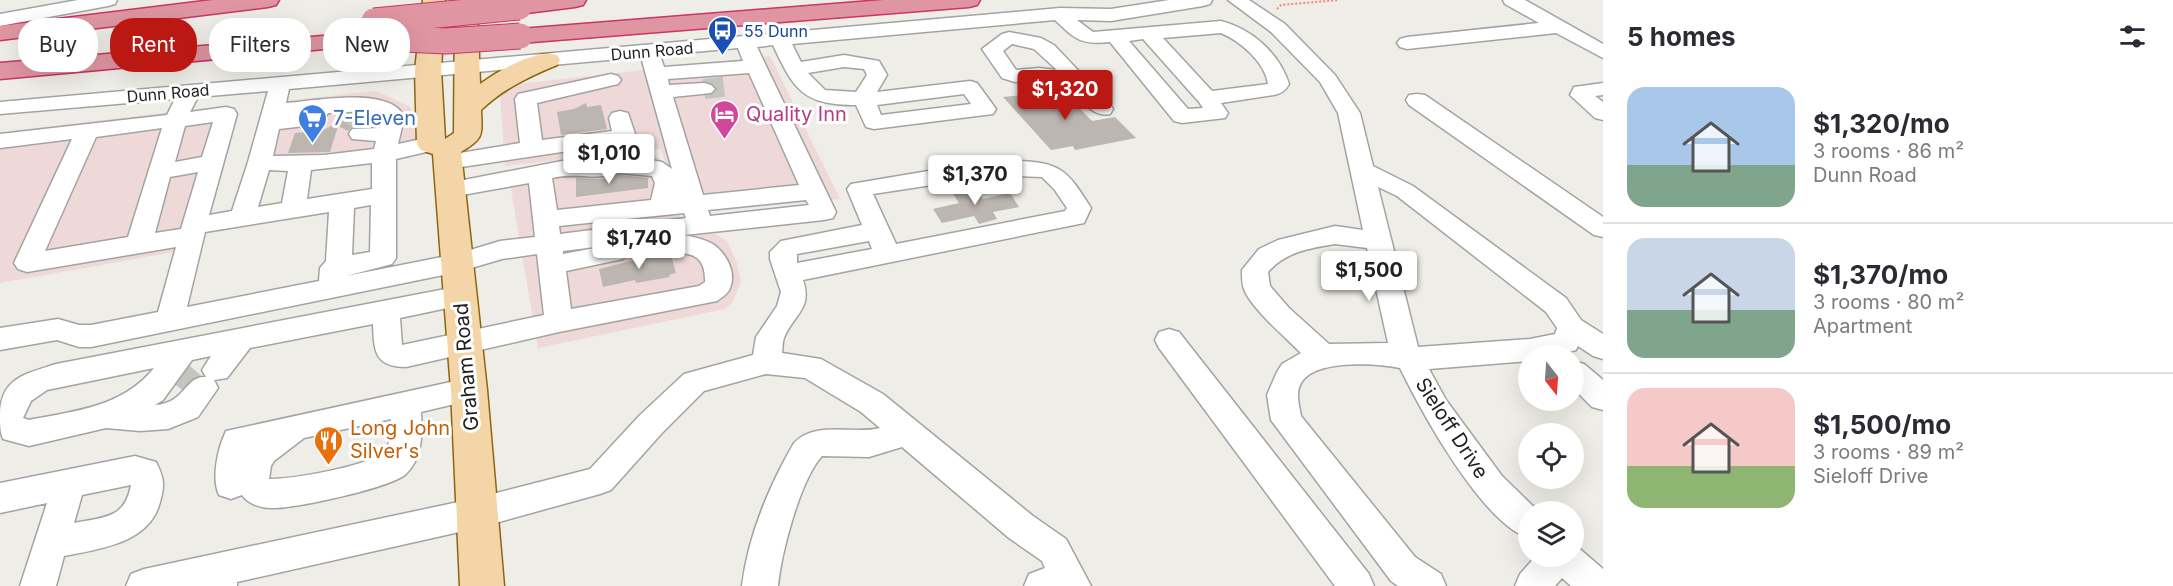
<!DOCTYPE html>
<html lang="en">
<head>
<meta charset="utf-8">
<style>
  body { margin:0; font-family:Inter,sans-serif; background:#f7f7f7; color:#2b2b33; height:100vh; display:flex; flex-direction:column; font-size:22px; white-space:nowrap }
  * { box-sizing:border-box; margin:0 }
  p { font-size:20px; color:#7c7c81 }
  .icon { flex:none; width:33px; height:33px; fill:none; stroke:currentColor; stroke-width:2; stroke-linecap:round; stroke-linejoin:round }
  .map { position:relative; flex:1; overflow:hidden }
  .drawer { display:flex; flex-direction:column; background:#fff; width:570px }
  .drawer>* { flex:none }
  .guide { position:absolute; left:18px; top:18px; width:570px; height:54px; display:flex; gap:12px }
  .needle { width:39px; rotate:163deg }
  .fabs { position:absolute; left:1518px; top:345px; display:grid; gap:12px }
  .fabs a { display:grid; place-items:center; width:66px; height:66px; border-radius:50%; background:#fff; box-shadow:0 6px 24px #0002; font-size:30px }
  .price { position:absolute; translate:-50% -51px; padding:0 14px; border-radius:6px; background:#fff; color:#222; font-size:20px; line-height:39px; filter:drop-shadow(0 2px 3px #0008) }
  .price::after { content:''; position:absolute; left:50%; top:36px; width:18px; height:14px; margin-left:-9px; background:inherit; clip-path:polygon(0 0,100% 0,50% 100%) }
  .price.on { background:#bc1813; color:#fff }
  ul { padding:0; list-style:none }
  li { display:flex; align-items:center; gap:18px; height:150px; padding:0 24px }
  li+li { border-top:2px solid #e1e1e2 }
  li span { display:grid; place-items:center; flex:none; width:168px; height:120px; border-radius:18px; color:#555 }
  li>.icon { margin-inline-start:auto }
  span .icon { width:72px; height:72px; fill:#fffc; stroke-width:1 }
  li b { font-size:26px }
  h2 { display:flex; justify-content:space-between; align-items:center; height:72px; padding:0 24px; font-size:26px }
  .pill { padding:0 21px; border-radius:24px; background:#fff; box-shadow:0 6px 24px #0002; font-size:21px; line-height:54px }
  .pill.on { background:#bc1813; color:#fff }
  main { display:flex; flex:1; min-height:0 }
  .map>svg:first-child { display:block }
</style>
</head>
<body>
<main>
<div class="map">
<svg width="1603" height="586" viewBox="0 0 1603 586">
  <rect width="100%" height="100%" fill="#efede7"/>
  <!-- commercial -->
  <path fill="#eed9d8" d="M770,56L840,199L681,214L661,149L505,166L500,94L517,84Z
    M376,91L409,106L418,120L420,152L271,158L282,101Z
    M196,109L199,112L218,111L180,251L0,283V136L11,131Z
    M647,154L658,157L664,165L686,235L715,234L727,241L737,263L741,282L733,301L725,309L538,348L508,172Z"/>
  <!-- building -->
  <path fill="#bcb6b0" d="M1041,88L1044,91L1060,88L1092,121L1115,117L1136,138L1075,150L1073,146L1051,150L1003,97L1023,95L1020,91Z
    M586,103L587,107L601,105L607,129L561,135L557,112L574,109Z
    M367,113L378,117V124L352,127L348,131L338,126L330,152L288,153L295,133L322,131L352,114Z
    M619,175L648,178V188L576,197V178L603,179Z
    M974,184L983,199L1010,193L1019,207L993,212L997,219L979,224L974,216L942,223L933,209L959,203L950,189Z
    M659,254L671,255L676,273L669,275L670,277L636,283L635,280L603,287L599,269Z"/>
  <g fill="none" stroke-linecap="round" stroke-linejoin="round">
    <!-- minor-tunnel-far1 -->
    <path stroke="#c5c4bf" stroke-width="20" stroke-dasharray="20 10" stroke-linecap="butt" d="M704,89L730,86
      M351,115L374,126"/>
    <!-- minor-tunnel -->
    <path stroke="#c5c4bf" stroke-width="32" stroke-dasharray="32 16" stroke-linecap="butt" d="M176,385L191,367"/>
    <defs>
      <path id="minor" d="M78,0H117L115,4L108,6L0,26V14Z
        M1169,0H1212L1210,4L1203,6L1111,21L1077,20L1093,32L1221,21C1252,29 1279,53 1289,84C1285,91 1282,93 1274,95L1221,103L1228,113L1225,118L1182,123L1174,121L1110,42C1081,45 1076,40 1055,20L792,44L801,62L844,55L879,61L887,75L877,92L970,81L977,83L996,109L993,114L985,115L874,129L866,127L856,105C803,105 794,90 773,45L757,47L836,212L833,218L824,220L684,235C693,237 703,239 711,243C725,251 737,272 730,288C728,294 722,297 717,301L559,332L406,367C374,367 374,350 373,324L250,348L227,378L214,380L218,388L198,417L168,429L140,431L106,428L29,446L3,439C0,432 0,424 0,416C0,378 25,374 56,364L461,286L471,289L475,296L471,303L400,318L402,345L544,315L537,254L502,259L458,272L91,347H79L57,340L0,350V328L58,319L79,325H91L158,312L176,247L27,272L18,269L14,263L72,139L0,148V134L167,115L175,99L0,114V102L1060,8L1111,9ZM1221,33C1240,41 1265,62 1268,84L1212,91L1163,38ZM1143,39L1199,102L1203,108L1188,109L1129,41ZM738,48L743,61L664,67L660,55ZM641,57L672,169L662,162L645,159L622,160L613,163L562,161L443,184L439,189L443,194L451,197L529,183L535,237L500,241L457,254L346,276L392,264L396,258V159L439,149L442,144L439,139L431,137L398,144L402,127V113C384,87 314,101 286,103L289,89ZM844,67L864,69L867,75L856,92L825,90L808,73ZM749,73L799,185L703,195L673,97L711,93L715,89L711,85L704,83L669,85L668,79ZM268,91L248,162L232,211L209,215L237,114L234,109L226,107L190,112L198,97ZM964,94L971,104L881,115L877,105ZM367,111L380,115V128L352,129L349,134L352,139L376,141L374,149L324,155L273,156L279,129L322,124L328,113ZM213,122L202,157L175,162L185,126ZM162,128L128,237L45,251L96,137ZM372,163V189L307,199L311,170ZM269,170L288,171L282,203L258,207ZM198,172L181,229L155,233L170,177ZM619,173L652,176L655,183L651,200L557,210L552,178C574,172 598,181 619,173ZM806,200L809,205L710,216L708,210ZM371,205L370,252L352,255L354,208ZM329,212L326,261L320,268L319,281L187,307L205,232ZM684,213L686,218L560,234L559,226ZM648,240L645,244L649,250C673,257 706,242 705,282L699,286L571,309L566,271L623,259L627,253L623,247L614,244ZM611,245L563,254V251ZM211,356L202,370L206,377C185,375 186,403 155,405L163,400L192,360ZM154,368C123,407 75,411 29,420L23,418L31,401L47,390Z
        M1228,0H1249L1285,24L1335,75L1360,113L1373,166L1413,186L1566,298L1581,320L1603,334V359L1593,356L1578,346L1576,350L1554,356H1528V361L1429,369L1446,400L1502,476L1539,512H1528V538C1481,521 1422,413 1400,368C1376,363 1321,360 1304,379C1294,390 1299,404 1301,416L1415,557L1441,574L1446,586H1398L1391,581L1271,420L1267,395L1277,372L1282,364L1301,353C1287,339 1250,307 1244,289C1242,284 1242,276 1242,270L1259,249L1278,240L1335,226L1363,230L1338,113L1320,82L1271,32ZM1378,187L1397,196L1546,312L1557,328L1555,334L1530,339L1418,347ZM1335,244L1367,248L1388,343L1329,344L1289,308L1270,286L1268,272C1285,252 1310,248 1335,244Z
        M1503,0H1525L1603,44V58L1556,33L1407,49L1400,47L1397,43L1400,39L1407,37L1539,23L1505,4Z
        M1009,32L1041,38L1054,45L1110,104L1113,109L1110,114C1091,118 1081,98 1070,85L1039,80L1015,82L1002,78L982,49L1002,34ZM1012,44L1034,49L1057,70L1039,68L1016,70L1003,51Z
        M611,74L618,76L621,80L618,84L537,103L542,140L612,131L609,118L612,113L620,111L628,113L635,134L629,142L448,169L440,167L436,162L440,157L448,155L520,143L515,99L518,94Z
        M1603,83V95L1595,96L1603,102V120L1595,118L1570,95L1574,87Z
        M1417,94L1425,95L1603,217V237L1594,235L1409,105L1406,100L1409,95Z
        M1015,161C1061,162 1067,170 1091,208L1084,223L803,280C813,309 793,315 784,338C782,343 783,349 782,353L821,359L883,394L1033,516L1066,539L1091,586H1024L1029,574L1045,568L1042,561L1009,538L902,447L869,457L822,456C800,480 781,554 778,586H742C748,537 769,486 794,443C816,420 852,435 880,428L861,412L805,378L766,374L704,391L662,433L611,490L600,494L477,528L237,582V586H126L131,574L144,569L477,498L590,469L640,415L684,374L753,355L756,337L777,306L781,292L770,259V252L781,241L862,225L847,189L851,184L958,166ZM1015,176L1042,177L1054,189L1067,208L1065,211L896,244L873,194L958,181ZM869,241L872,249L797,263V254Z
        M1169,329L1179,332L1369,574L1374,586H1335L1159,348L1155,340L1159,332Z
        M1574,361L1584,364L1603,380V410L1592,407L1574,389Z
        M469,378L480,382L484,390L480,398L421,412C422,433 423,458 406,474C390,488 294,509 271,508C261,508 248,504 242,495L231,499L219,495C211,478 218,448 226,431ZM391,419L388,449C373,466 293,479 269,479L271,466L274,461L304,438Z
        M135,456L156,462C164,478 165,485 160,502C150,543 100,549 64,556L56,586H20L47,503L0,513V483ZM131,485C125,519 104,517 74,523L82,495Z
        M1574,544L1603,569V586H1571L1562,578L1555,586H1515L1520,574L1536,556H1574Z"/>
      <path id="major" d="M423,0H445L441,70L445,139L454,133L455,0H477L480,84C498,71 535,49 557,55L560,60L557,65C528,77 503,89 481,110C482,136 484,138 461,152L487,390L504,586H460L451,390L433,154L421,150L417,144L415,70Z"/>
      <path id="highway" d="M213,0H279L276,5L268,7L0,40V26Z
        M520,0H586L583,5L575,7L519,14L511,12L508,7L511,2Z
        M884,0H980L977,5L969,7L520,43L512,41L508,36L512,31L520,29Z
        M382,31L390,33L394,38L390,43L0,79V63Z"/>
    </defs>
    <!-- minor casing -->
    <use href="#minor" stroke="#a3a3a3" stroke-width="3"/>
    <!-- major casing -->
    <use href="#major" stroke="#8d660e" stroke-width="3"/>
    <!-- highway casing -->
    <use href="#highway" stroke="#ca3665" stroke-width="3"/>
    <!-- path -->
    <path stroke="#ed897a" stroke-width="2" stroke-dasharray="2 2" stroke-linecap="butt" d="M1277,9L1281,5L1339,0"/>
    <!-- minor -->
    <use href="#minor" fill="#fff" fill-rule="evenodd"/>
    <!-- major -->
    <use href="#major" fill="#f3d5a8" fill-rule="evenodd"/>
    <!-- highway -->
    <use href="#highway" fill="#df96a2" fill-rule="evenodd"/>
    <defs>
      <path id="highway-bridge" d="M374,21L519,7
        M382,38L446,41L520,36"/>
    </defs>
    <!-- highway-bridge casing -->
    <use href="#highway-bridge" stroke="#ca3665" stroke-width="27" stroke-linecap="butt"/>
    <!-- highway-bridge -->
    <use href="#highway-bridge" stroke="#df96a2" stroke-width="25"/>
  </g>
  <!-- icons -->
  <defs>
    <symbol id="bus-pin" viewBox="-11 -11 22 30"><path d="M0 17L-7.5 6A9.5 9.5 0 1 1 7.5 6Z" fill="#1a4fb4" stroke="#fff"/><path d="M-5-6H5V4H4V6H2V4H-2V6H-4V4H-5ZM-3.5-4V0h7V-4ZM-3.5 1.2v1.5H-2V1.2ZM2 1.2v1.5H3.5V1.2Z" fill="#fff"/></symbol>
    <symbol id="hotel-pin" viewBox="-11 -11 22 30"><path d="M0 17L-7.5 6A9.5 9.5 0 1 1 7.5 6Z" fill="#d1479c" stroke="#fff"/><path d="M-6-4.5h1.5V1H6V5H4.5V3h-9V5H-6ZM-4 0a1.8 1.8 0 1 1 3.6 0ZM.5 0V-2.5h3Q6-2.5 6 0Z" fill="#fff"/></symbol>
    <symbol id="supermarket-pin" viewBox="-11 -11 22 30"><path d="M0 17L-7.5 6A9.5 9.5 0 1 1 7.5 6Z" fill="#3f7fe0" stroke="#fff"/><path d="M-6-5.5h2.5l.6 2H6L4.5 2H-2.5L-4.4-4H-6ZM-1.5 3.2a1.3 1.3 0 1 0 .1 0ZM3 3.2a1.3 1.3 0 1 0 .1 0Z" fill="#fff"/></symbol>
    <symbol id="restaurant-pin" viewBox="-11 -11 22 30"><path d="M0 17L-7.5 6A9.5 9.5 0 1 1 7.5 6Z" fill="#e8710a" stroke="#fff"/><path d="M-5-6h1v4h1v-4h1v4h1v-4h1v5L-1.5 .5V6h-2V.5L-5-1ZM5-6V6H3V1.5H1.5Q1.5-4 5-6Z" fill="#fff"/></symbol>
  </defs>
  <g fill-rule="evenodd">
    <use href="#bus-pin" x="706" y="14" width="33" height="45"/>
    <use href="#hotel-pin" x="708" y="98" width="33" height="45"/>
    <use href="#supermarket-pin" x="296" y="102" width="33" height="45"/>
    <use href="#restaurant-pin" x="312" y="424" width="33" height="45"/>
  </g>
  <g text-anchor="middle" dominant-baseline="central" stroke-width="6" stroke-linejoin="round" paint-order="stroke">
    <!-- far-transit labels -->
    <g font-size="16" fill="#164399" stroke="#fff" text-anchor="start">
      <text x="744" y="31">55 Dunn</text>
    </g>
    <!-- far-street labels -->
    <g font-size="16" fill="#1f1f1f" stroke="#fff">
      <text transform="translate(652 51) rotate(-5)">Dunn Road</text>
      <text transform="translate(168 93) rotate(-5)">Dunn Road</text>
    </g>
    <!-- hotel labels -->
    <g font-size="20" fill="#b23c85" stroke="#fff" text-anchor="start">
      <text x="746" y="114">Quality Inn</text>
    </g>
    <!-- shop labels -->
    <g font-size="20" fill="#366cbe" stroke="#fff" text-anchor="start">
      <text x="333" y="118">7-Eleven</text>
    </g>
    <!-- street labels -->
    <g font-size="20" fill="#1f1f1f" stroke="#fff">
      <text transform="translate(466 367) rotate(-95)">Graham Road</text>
      <text transform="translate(1452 428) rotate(57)">Sieloff Drive</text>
    </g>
    <!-- food labels -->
    <g font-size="20" fill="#c56008" stroke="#fff" text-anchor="start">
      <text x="350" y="428">Long John<tspan x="350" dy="23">Silver's</tspan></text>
    </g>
  </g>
</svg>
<div class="fabs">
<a><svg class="needle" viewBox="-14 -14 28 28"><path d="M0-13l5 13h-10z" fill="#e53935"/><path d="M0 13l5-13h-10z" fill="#7c7c81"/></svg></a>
<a><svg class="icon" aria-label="locate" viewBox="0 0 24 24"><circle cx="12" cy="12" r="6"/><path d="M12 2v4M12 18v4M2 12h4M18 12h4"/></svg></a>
<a><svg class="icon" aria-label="layers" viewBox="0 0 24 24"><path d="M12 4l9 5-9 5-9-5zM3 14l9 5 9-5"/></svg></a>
</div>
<b class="price on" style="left:1065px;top:121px">$1,320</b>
<b class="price" style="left:609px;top:185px">$1,010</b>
<b class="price" style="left:975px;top:206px">$1,370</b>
<b class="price" style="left:639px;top:270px">$1,740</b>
<b class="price" style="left:1369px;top:302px">$1,500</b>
<div class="guide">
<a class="pill">Buy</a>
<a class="pill on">Rent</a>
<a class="pill">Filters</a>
<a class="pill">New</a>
</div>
</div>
<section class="drawer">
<h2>5 homes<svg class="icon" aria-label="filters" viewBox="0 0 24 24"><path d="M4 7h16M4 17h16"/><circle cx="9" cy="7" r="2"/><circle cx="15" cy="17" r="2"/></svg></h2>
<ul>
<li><span style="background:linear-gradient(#a9c7e8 65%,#7fa58c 0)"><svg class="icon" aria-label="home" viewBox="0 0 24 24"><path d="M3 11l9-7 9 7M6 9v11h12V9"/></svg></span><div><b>$1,320/mo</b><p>3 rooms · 86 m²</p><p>Dunn Road</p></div></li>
<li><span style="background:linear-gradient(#c9d6e8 60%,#7fa58c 0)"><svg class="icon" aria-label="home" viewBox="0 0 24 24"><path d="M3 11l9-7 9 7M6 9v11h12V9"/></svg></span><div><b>$1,370/mo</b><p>3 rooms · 80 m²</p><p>Apartment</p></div></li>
<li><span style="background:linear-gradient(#f6c9c9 65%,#8fb573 0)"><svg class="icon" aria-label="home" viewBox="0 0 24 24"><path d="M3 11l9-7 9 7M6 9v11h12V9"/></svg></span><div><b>$1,500/mo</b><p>3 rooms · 89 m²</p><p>Sieloff Drive</p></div></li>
</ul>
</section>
</main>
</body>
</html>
